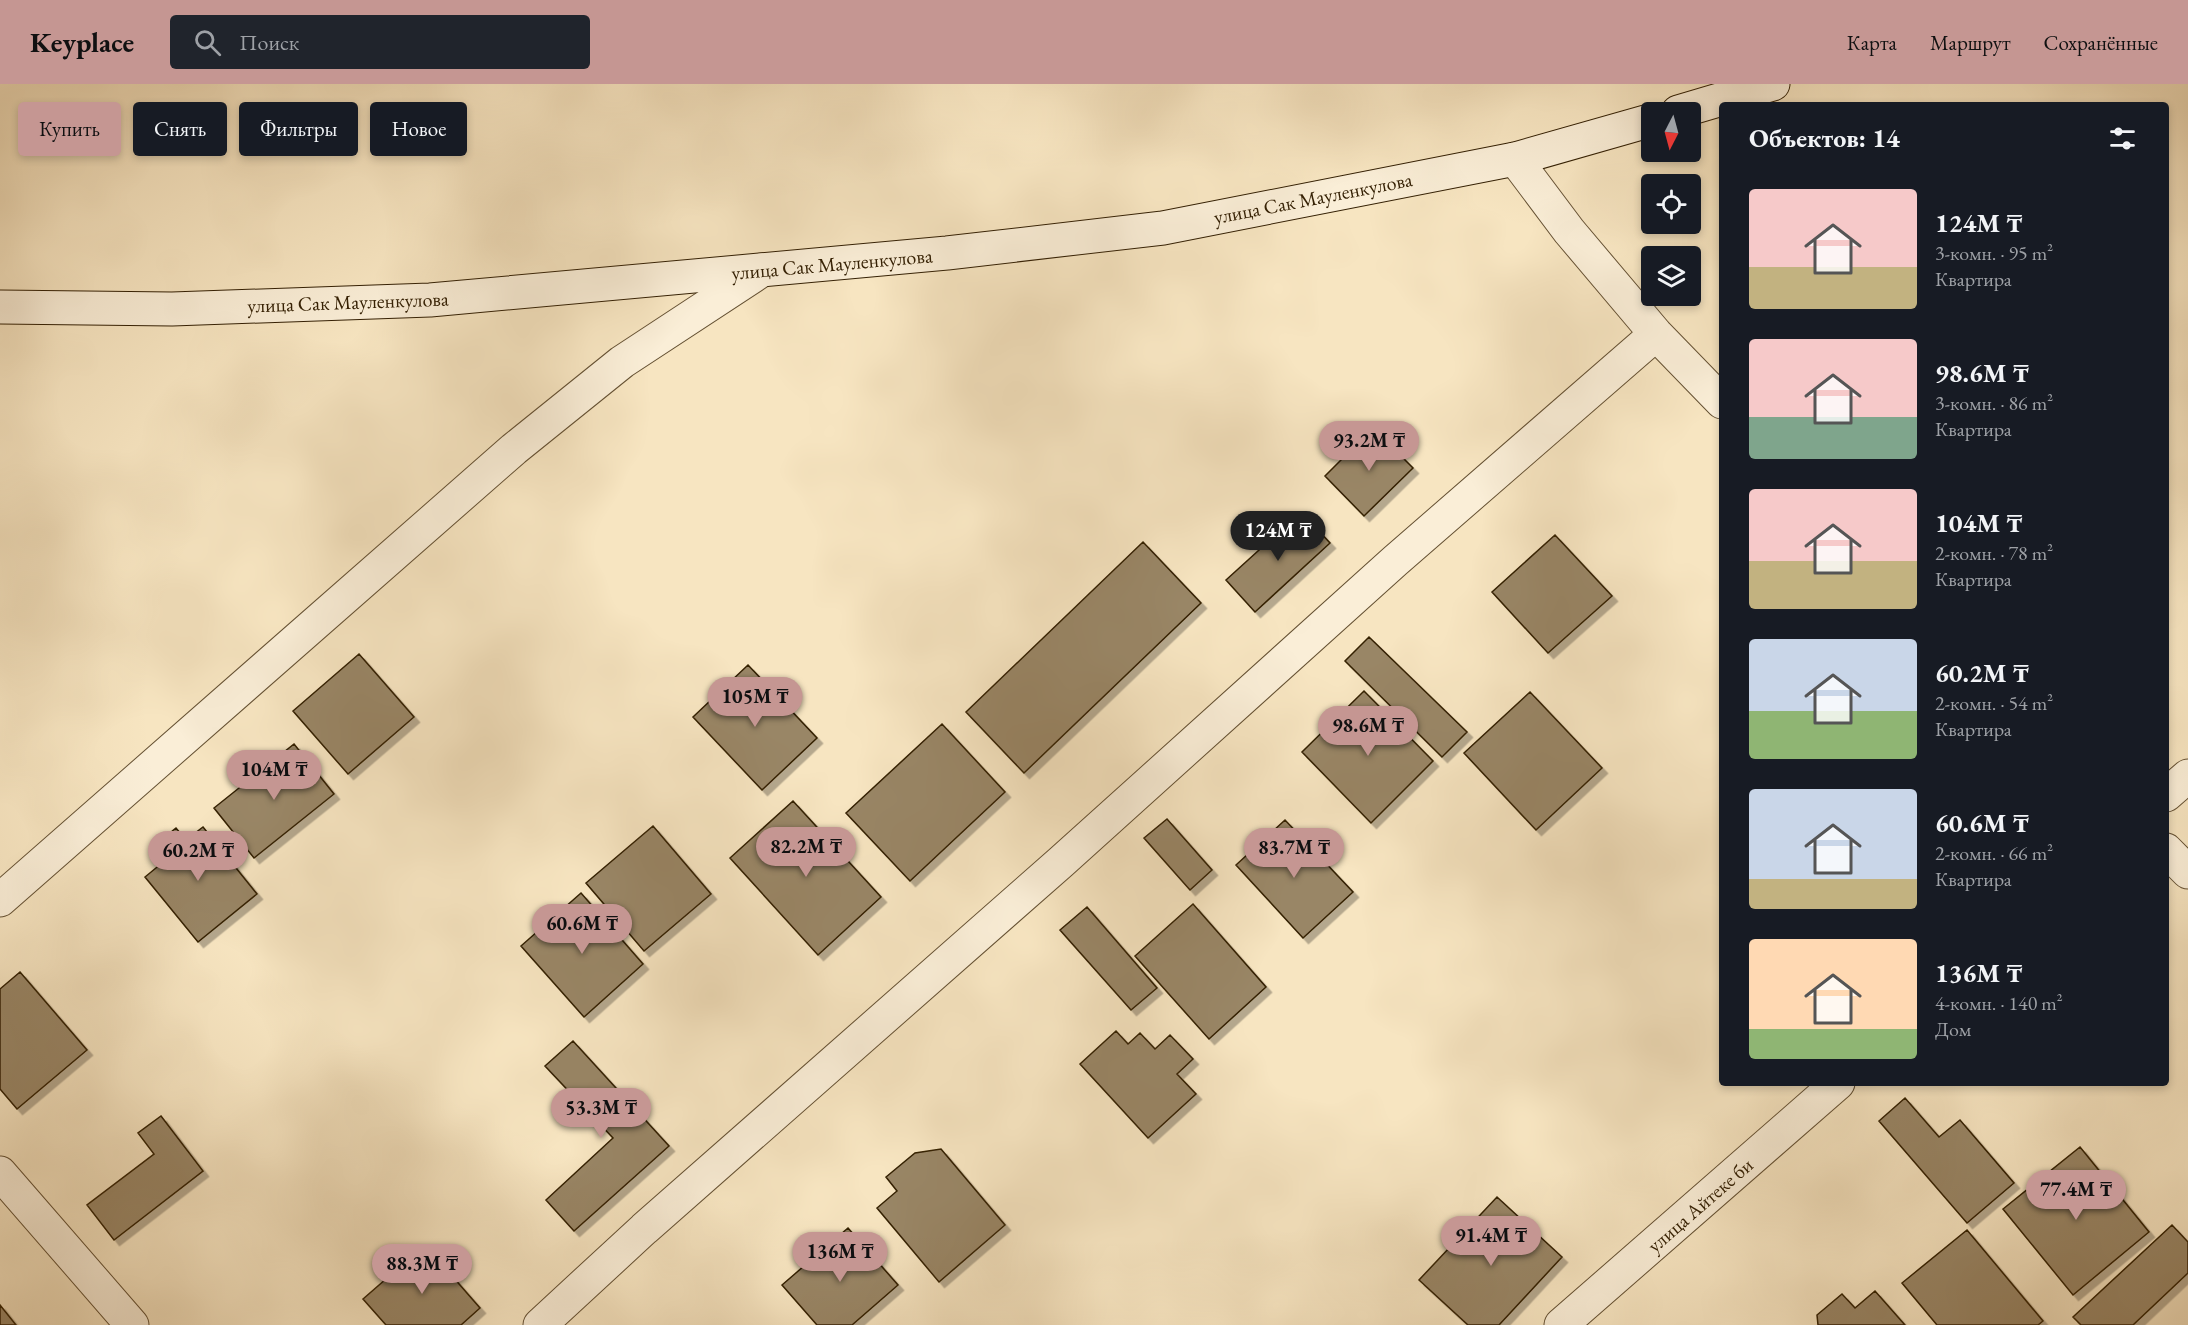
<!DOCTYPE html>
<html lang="ru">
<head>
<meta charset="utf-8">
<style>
  body { margin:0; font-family:"EB Garamond",serif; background:#20242c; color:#f1f3f6; height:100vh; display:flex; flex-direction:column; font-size:22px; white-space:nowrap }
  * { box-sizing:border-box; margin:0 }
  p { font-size:20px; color:#9ea1a6 }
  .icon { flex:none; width:33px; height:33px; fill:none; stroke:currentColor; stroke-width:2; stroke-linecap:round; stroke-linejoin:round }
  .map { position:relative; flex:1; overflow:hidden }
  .sheet { position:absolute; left:1719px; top:18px; width:450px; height:984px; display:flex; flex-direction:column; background:#171b24; border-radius:6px; box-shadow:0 3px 9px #0003 }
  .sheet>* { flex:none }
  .hud { position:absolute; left:18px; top:18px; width:570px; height:54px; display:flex; gap:12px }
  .needle { width:39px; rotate:186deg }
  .controls { position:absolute; left:1641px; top:18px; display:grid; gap:12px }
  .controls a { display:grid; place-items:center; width:60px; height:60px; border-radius:6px; background:#171b24; box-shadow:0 3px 9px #0003; font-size:30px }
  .price { position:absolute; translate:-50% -51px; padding:0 14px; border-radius:21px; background:#c59692; color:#111; font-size:20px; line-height:39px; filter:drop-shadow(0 2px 3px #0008) }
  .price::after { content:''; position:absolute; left:50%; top:36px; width:18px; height:14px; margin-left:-9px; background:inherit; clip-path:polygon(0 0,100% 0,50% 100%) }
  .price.on { background:#222; color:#fff }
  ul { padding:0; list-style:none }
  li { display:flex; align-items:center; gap:18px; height:150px; padding:0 30px }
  li span { display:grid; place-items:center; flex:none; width:168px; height:120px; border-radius:6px; color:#555 }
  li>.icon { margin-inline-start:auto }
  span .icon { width:72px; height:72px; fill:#fffc; stroke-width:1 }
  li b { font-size:26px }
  h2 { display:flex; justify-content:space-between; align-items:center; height:72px; padding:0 30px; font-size:26px }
  .tag { padding:0 21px; border-radius:6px; background:#171b24; box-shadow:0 3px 9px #0003; font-size:21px; line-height:54px }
  .tag.on { background:#c59692; color:#111 }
  header { display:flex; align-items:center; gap:36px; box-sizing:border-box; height:84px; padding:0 30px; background:#c59692; color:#111 }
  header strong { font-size:28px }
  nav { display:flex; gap:33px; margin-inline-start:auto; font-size:21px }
  .search { width:420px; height:54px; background:#20242c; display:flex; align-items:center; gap:15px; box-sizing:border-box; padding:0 21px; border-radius:6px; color:#9ea1a6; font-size:22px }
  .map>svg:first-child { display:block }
</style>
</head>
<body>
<header>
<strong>Keyplace</strong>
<div class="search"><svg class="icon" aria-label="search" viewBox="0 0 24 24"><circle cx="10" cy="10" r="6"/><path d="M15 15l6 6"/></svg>Поиск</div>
<nav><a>Карта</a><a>Маршрут</a><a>Сохранённые</a></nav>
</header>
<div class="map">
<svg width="2188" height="1241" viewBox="0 0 2188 1241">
  <defs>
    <filter id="shadow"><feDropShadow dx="5.5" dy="5.5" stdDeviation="0" flood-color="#0004"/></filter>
  </defs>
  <rect width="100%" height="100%" fill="#f7e5c1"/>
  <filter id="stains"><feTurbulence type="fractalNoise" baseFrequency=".00333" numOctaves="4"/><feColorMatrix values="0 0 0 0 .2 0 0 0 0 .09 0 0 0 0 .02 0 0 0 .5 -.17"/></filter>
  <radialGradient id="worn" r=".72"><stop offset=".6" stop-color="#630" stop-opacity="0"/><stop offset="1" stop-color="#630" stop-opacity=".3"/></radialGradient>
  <!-- building -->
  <path fill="#998666" stroke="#342004" stroke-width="1.5" filter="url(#shadow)" d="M1373,344L1413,384L1364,432L1325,392Z
    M1301,428L1330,459L1255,528L1226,496Z
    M1555,451L1612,512L1548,569L1492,508Z
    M1143,458L1201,519L1024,689L966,628Z
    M1369,553L1467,648L1442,673L1345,577Z
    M359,570L414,633L348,690L293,627Z
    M748,581L817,654L762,706L693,633Z
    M1364,607L1433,677L1371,739L1302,668Z
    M1530,608L1602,684L1536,746L1464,669Z
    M942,640L1005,708L910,797L846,729Z
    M294,660L334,710L254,774L214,724Z
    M793,717L881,813L818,871L730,774Z
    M1167,735L1212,786L1190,806L1144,754Z
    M1285,736L1353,808L1303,854L1236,781Z
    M653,742L711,810L644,867L586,799Z
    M203,743L257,810L198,858L145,793L162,779L150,765L176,744L186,756Z
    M581,809L643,880L584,933L521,862Z
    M1193,820L1266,903L1209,955L1135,872Z
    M1087,823L1157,904L1131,926L1060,846Z
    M20,888L87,966L17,1025L0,1005V905Z
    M1116,947L1128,960L1140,949L1155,965L1170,951L1193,975L1177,990L1196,1010L1148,1054L1080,980Z
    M573,957L669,1062L574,1147L546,1116L613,1054L545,982Z
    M1905,1014L1939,1053L1960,1036L2014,1099L1967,1139L1879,1037Z
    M161,1032L203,1087L114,1156L87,1121L154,1070L138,1049Z
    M2080,1063L2149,1148L2073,1211L2003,1125Z
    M941,1065L1005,1141L939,1198L877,1124L897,1107L886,1093L915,1069Z
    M1497,1113L1562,1173L1499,1241H1468L1419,1196Z
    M2172,1141L2188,1158V1189L2133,1241H2081L2073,1233Z
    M848,1144L898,1201L852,1241H817L782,1201Z
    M1967,1146L2043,1237L2038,1241H1937L1902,1199Z
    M425,1161L480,1224L461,1241H386L363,1215Z
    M1875,1207L1905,1241H1818L1817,1231L1842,1210L1855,1224Z
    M0,1221L16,1241H0Z"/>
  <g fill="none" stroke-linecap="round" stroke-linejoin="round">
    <defs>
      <path id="minor" d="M1515,75L1569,147L1656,250L1722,318
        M2166,711L2188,692
        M2166,766L2188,788
        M0,816L514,365L622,278L762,186
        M0,1089L132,1241
        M540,1241L644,1145L1061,778L1395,477L1656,250
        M1561,1241L1838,999"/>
      <path id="secondary" d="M1678,28L1773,0
        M0,223L172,225L430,216L947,169L1163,144L1515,75L1652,36"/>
    </defs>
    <!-- minor casing -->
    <use href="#minor" stroke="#655133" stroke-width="35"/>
    <!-- secondary casing -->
    <use href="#secondary" stroke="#342004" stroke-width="35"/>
    <!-- minor -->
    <use href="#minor" stroke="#faeed7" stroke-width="33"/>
    <!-- secondary -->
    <use href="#secondary" stroke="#faeed7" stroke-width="33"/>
  </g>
  <g text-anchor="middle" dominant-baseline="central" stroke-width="5" stroke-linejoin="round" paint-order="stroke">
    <!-- street labels -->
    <g font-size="20" fill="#342004" stroke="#faeed7">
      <text transform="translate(1313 114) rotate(-11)">улица Сак Мауленкулова</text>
      <text transform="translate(832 180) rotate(-5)">улица Сак Мауленкулова</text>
      <text transform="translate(348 218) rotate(-2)">улица Сак Мауленкулова</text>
      <text transform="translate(1700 1121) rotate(-41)">улица Айтеке би</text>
    </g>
  </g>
  <rect width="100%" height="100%" filter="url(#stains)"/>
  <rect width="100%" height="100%" fill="url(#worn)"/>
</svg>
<div class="controls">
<a><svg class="needle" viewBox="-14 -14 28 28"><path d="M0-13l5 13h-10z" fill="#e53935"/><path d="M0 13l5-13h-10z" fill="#9ea1a6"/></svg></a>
<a><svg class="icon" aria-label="locate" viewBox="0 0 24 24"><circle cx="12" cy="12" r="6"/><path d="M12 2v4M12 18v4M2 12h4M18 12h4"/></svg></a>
<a><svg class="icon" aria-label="layers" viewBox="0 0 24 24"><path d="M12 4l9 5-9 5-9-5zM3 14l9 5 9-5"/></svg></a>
</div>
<b class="price" style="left:1369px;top:388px">93.2M ₸</b>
<b class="price on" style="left:1278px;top:478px">124M ₸</b>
<b class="price" style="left:755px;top:644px">105M ₸</b>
<b class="price" style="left:1368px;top:673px">98.6M ₸</b>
<b class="price" style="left:274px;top:717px">104M ₸</b>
<b class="price" style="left:806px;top:794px">82.2M ₸</b>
<b class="price" style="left:1294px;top:795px">83.7M ₸</b>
<b class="price" style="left:198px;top:798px">60.2M ₸</b>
<b class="price" style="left:582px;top:871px">60.6M ₸</b>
<b class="price" style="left:601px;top:1055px">53.3M ₸</b>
<b class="price" style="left:2076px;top:1137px">77.4M ₸</b>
<b class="price" style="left:1491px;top:1183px">91.4M ₸</b>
<b class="price" style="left:840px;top:1199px">136M ₸</b>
<b class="price" style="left:422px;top:1211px">88.3M ₸</b>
<div class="hud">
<a class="tag on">Купить</a>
<a class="tag">Снять</a>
<a class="tag">Фильтры</a>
<a class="tag">Новое</a>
</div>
<section class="sheet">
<h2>Объектов: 14<svg class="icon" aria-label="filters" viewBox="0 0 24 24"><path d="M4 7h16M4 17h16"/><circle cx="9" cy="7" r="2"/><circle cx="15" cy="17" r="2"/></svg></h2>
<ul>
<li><span style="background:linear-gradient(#f6c9c9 65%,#c2b280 0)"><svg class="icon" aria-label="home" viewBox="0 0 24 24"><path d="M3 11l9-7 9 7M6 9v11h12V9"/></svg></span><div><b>124M ₸</b><p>3-комн. · 95 m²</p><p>Квартира</p></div></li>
<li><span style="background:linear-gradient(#f6c9c9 65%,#7fa58c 0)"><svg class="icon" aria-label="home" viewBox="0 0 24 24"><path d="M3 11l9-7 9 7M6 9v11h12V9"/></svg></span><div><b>98.6M ₸</b><p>3-комн. · 86 m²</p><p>Квартира</p></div></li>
<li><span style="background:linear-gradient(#f6c9c9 60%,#c2b280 0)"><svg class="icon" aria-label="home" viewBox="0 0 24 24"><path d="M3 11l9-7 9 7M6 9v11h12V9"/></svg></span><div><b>104M ₸</b><p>2-комн. · 78 m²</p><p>Квартира</p></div></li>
<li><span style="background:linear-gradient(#c9d6e8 60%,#8fb573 0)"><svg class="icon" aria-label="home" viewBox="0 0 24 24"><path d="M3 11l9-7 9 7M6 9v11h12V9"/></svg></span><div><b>60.2M ₸</b><p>2-комн. · 54 m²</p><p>Квартира</p></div></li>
<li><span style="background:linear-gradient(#c9d6e8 75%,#c2b280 0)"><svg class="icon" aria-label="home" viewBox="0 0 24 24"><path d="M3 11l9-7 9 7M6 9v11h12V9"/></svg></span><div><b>60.6M ₸</b><p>2-комн. · 66 m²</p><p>Квартира</p></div></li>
<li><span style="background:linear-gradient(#ffd9b3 75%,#8fb573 0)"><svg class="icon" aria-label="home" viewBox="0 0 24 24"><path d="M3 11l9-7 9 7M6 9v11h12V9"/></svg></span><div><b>136M ₸</b><p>4-комн. · 140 m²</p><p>Дом</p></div></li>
</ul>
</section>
</div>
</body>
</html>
